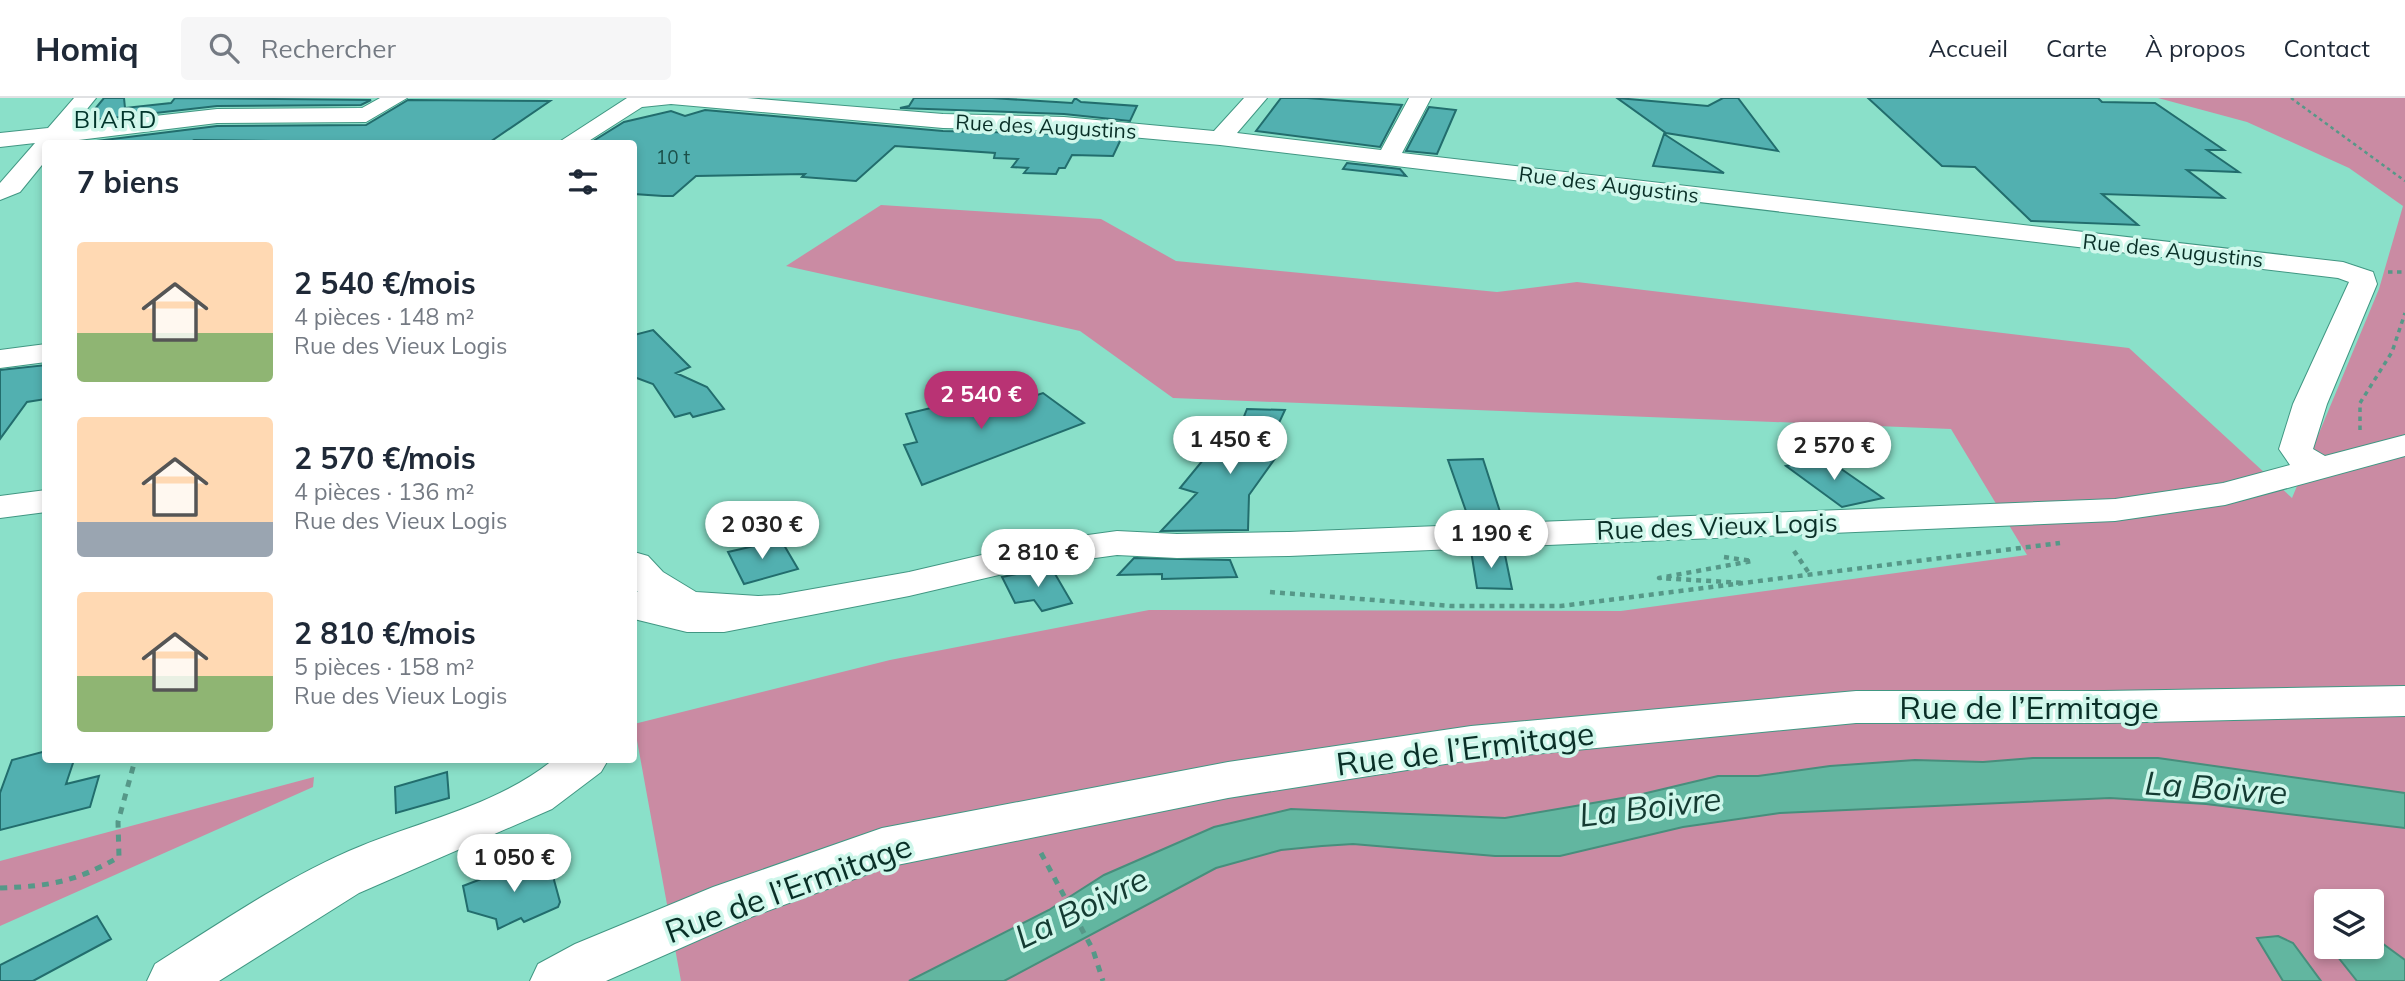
<!DOCTYPE html>
<html lang="fr">
<head>
<meta charset="utf-8">
<style>
  body { margin:0; font-family:Mulish,sans-serif; background:#f6f6f7; color:#1f2937; height:100vh; display:flex; flex-direction:column; font-size:26px; white-space:nowrap }
  * { box-sizing:border-box; margin:0 }
  p { font-size:23px; color:#747a83 }
  .icon { flex:none; width:38px; height:38px; fill:none; stroke:currentColor; stroke-width:2; stroke-linecap:round; stroke-linejoin:round }
  .map { position:relative; flex:1; overflow:hidden }
  .side { position:absolute; left:42px; top:42px; width:595px; height:623px; display:flex; flex-direction:column; background:#fff; border-radius:7px; box-shadow:0 4px 10px #0003 }
  .side>* { flex:none }
  .fabs { position:absolute; left:2314px; top:791px; display:grid; gap:14px }
  .fabs a { display:grid; place-items:center; width:70px; height:70px; border-radius:7px; background:#fff; box-shadow:0 4px 10px #0003; font-size:35px }
  .price { position:absolute; translate:-50% -60px; padding:0 16px; border-radius:24px; background:#fff; color:#222; font-size:23px; line-height:46px; filter:drop-shadow(0 2px 4px #0008) }
  .price::after { content:''; position:absolute; left:50%; top:42px; width:21px; height:16px; margin-left:-10px; background:inherit; clip-path:polygon(0 0,100% 0,50% 100%) }
  .price.active { background:#b93374; color:#fff }
  ul { padding:0; list-style:none }
  li { display:flex; align-items:center; gap:21px; height:175px; padding:0 35px }
  li span { display:grid; place-items:center; flex:none; width:196px; height:140px; border-radius:7px; color:#555 }
  li>.icon { margin-inline-start:auto }
  span .icon { width:84px; height:84px; fill:#fffc; stroke-width:1 }
  li b { font-size:30px }
  h2 { display:flex; justify-content:space-between; align-items:center; height:84px; padding:0 35px; font-size:30px }
  header { display:flex; align-items:center; gap:42px; box-sizing:border-box; height:98px; padding:0 35px; background:#fff; border-bottom:2px solid #e0e1e3 }
  header strong { font-size:33px }
  nav { display:flex; gap:38px; margin-inline-start:auto; font-size:24px }
  .search { width:490px; height:63px; background:#f6f6f7; display:flex; align-items:center; gap:18px; box-sizing:border-box; padding:0 24px; border-radius:7px; color:#747a83; font-size:26px }
  .map>svg:first-child { display:block }
</style>
</head>
<body>
<header>
<strong>Homiq</strong>
<div class="search"><svg class="icon" aria-label="search" viewBox="0 0 24 24"><circle cx="10" cy="10" r="6"/><path d="M15 15l6 6"/></svg>Rechercher</div>
<nav><a>Accueil</a><a>Carte</a><a>À propos</a><a>Contact</a></nav>
</header>
<div class="map">
<svg width="2405" height="883" viewBox="0 0 2405 883">
  <rect width="100%" height="100%" fill="#8ae0c9"/>
  <!-- green -->
  <path fill="#ca8ba3" fill-rule="evenodd" d="M2158,0H2405V883H681L634,626L890,562L1149,512L1621,513L2027,457L1951,331L1173,300L1080,233L786,168L881,107L1101,121L1176,163L1497,194L1577,184L2129,250L2292,400L2379,191L2403,108L2349,70L2247,24ZM2326,803H2371V849H2326Z
    M314,679L313,689L0,828V763Z"/>
  <!-- water -->
  <path fill="#62b6a0" stroke="#478e7c" stroke-width="2" d="M2033,660H2158L2405,695V730L2206,706L2110,700L1780,715L1683,729L1560,758H1495L1353,746L1322,748L1281,752L1216,770L1004,883H909L1049,812L1104,777L1214,729L1291,711L1505,720L1634,698L1718,678H1758L1830,668L1915,662L1983,664Z
    M2371,837L2405,862V883H2357L2330,849H2371Z
    M2278,838L2293,845L2321,883H2283L2257,840Z"/>
  <!-- building -->
  <path fill="#52b0b0" stroke="#226d6d" stroke-width="2" d="M104,0H124L125,10L171,5L175,0L371,2L361,7L217,8L85,23Z
    M914,0H992L1072,5L1075,0L1081,4L1137,8L1130,23L1064,16L900,10L909,8Z
    M1281,0H1307L1402,7L1380,49L1256,33Z
    M1617,0L1708,8L1723,0H1738L1778,53L1666,35Z
    M1868,0H2098L2102,4L2155,5L2224,52H2207L2239,74L2187,72L2224,100L2102,96L2138,127L2031,123L1975,69L1942,68Z
    M408,2L550,3L487,46L194,42L187,46H72L217,28L366,27Z
    M1429,9L1456,12L1437,56L1406,53Z
    M705,12L943,33L1064,36L1121,41L1113,58L1072,57L1065,70H1059L1056,76L1024,75L1028,70L1012,69L1018,61L994,60L995,55L895,48L856,83L802,79L805,76L696,78L673,98H663L634,96V46L590,45L624,24L671,13L685,18Z
    M1664,36L1724,75L1653,68Z
    M1347,65L1400,71L1406,78L1343,71Z
    M653,232L690,269L676,275L707,289L724,311L693,319L690,315L675,319L653,286L634,279V237Z
    M46,267V301L27,304L0,341V272Z
    M1019,293L1028,300L1043,295L1084,325L922,387L904,347L917,344L906,316L993,295L996,298Z
    M1247,311L1285,312L1270,344L1284,348L1249,397L1248,432L1161,433L1197,395L1180,390L1226,334L1237,336Z
    M1822,359L1837,368L1883,400L1842,409L1786,368Z
    M1483,361L1503,423L1466,424L1467,416L1448,362Z
    M781,442L798,471L744,486L728,454Z
    M1504,452L1512,491L1477,490L1471,453Z
    M1134,460L1230,462L1237,479L1162,481V476L1118,477Z
    M1051,469L1072,505L1042,513L1034,502L1015,505L1002,479Z
    M46,653V662H74L66,686L99,678L90,709L0,732V695L12,662Z
    M447,674L449,700L396,715L395,689Z
    M548,760L560,804L558,809L524,824L521,820L498,831L496,821L468,813L463,788L507,771L508,774Z
    M97,818L111,841L33,883H0V867Z"/>
  <g fill="none" stroke-linecap="round" stroke-linejoin="round">
    <defs>
      <path id="minor" d="M74,0H96L74,27L217,11L362,10L380,0H407L366,24L217,25L46,46V62L20,94L0,102V85L35,45L0,49V35L48,30Z
        M627,0H747L943,16L1064,19L1214,33L1244,0H1267L1237,35L1381,52L1409,0H1431L1402,55L2343,164L2373,174L2377,186L2327,306L2313,351L2325,358L2405,337V358L2225,407L2115,423L1289,458L1177,460L1117,457L1037,468L909,498L724,534H687L634,521V493L638,494L634,490V454L648,458L663,474L696,494L758,498L779,497L909,474L1037,444L1117,433L1177,436L1289,434L2115,401L2223,385L2290,367L2279,351L2293,306L2349,184L2338,180L1220,47L1064,33L943,30L671,6L642,9L584,46H556Z
        M46,246V264L0,270V252Z
        M46,392V414L0,420V398Z
        M2405,588V618L2104,625H1856L1471,662L1228,700L887,769L751,819L606,883H530L538,866L575,846L713,789L882,730L1228,664L1471,628L1856,593H2104Z
        M553,662H608L601,674L552,711L359,795L219,883H147L155,866C218,826 281,783 349,753C417,723 495,709 553,662Z"/>
    </defs>
    <!-- minor casing -->
    <use href="#minor" stroke="#419783" stroke-width="2"/>
    <!-- path-far3 -->
    <path stroke="#569888" stroke-width="2.5" stroke-dasharray="3.5 3.5" stroke-linecap="butt" d="M2291,0L2405,83"/>
    <!-- path-far2 -->
    <path stroke="#569888" stroke-width="3.5" stroke-dasharray="4.5 4.5" stroke-linecap="butt" d="M2388,174H2405
      M2360,332V305L2392,254L2405,215"/>
    <!-- path-far1 -->
    <path stroke="#569888" stroke-width="4.5" stroke-dasharray="5 5" stroke-linecap="butt" d="M1794,453L1811,478
      M1724,459L1752,463L1659,480L1744,485
      M1270,494L1451,508H1561L2060,445"/>
    <!-- path -->
    <path stroke="#569888" stroke-width="5" stroke-dasharray="7 7" stroke-linecap="butt" d="M1041,755L1093,852L1103,883
      M0,790C51,788 75,784 119,759L118,724L135,662"/>
    <!-- minor -->
    <use href="#minor" fill="#fff" fill-rule="evenodd"/>
  </g>
  <g text-anchor="middle" dominant-baseline="central" stroke-width="7" stroke-linejoin="round" paint-order="stroke">
    <!-- far-number labels -->
    <g font-size="19" fill="#1b4f49">
      <text x="673" y="59">10 t</text>
    </g>
    <!-- far-street labels -->
    <g font-size="21" fill="#092f27" stroke="#cff7eb">
      <text transform="translate(1046 28) rotate(3)">Rue des Augustins</text>
      <text transform="translate(1609 86) rotate(7)">Rue des Augustins</text>
      <text transform="translate(2173 152) rotate(6)">Rue des Augustins</text>
    </g>
    <!-- far-quarter labels -->
    <g font-size="24" letter-spacing="2" fill="#02352b" stroke="#cff7eb">
      <text x="116" y="21">BIARD</text>
    </g>
    <!-- street labels -->
    <g font-size="26" fill="#092f27" stroke="#cff7eb">
      <text transform="translate(1717 428) rotate(-2)">Rue des Vieux Logis</text>
    </g>
    <!-- near-street labels -->
    <g font-size="32" fill="#092f27" stroke="#cff7eb">
      <text x="2029" y="609">Rue de l’Ermitage</text>
      <text transform="translate(1465 650) rotate(-7)">Rue de l’Ermitage</text>
      <text transform="translate(788 790) rotate(-20)">Rue de l’Ermitage</text>
    </g>
    <!-- near-water labels -->
    <g font-size="33" font-style="italic" fill="#143b32" stroke="#cff7eb">
      <text transform="translate(2216 689) rotate(4)">La Boivre</text>
      <text transform="translate(1650 708) rotate(-7)">La Boivre</text>
      <text transform="translate(1081 809) rotate(-26)">La Boivre</text>
    </g>
  </g>
</svg>
<div class="fabs">
<a><svg class="icon" aria-label="layers" viewBox="0 0 24 24"><path d="M12 4l9 5-9 5-9-5zM3 14l9 5 9-5"/></svg></a>
</div>
<b class="price active" style="left:981px;top:333px">2 540 €</b>
<b class="price" style="left:1230px;top:378px">1 450 €</b>
<b class="price" style="left:1834px;top:384px">2 570 €</b>
<b class="price" style="left:762px;top:463px">2 030 €</b>
<b class="price" style="left:1491px;top:472px">1 190 €</b>
<b class="price" style="left:1038px;top:491px">2 810 €</b>
<b class="price" style="left:514px;top:796px">1 050 €</b>
<section class="side">
<h2>7 biens<svg class="icon" aria-label="filters" viewBox="0 0 24 24"><path d="M4 7h16M4 17h16"/><circle cx="9" cy="7" r="2"/><circle cx="15" cy="17" r="2"/></svg></h2>
<ul>
<li><span style="background:linear-gradient(#ffd9b3 65%,#8fb573 0)"><svg class="icon" aria-label="home" viewBox="0 0 24 24"><path d="M3 11l9-7 9 7M6 9v11h12V9"/></svg></span><div><b>2 540 €/mois</b><p>4 pièces · 148 m²</p><p>Rue des Vieux Logis</p></div></li>
<li><span style="background:linear-gradient(#ffd9b3 75%,#9aa5b1 0)"><svg class="icon" aria-label="home" viewBox="0 0 24 24"><path d="M3 11l9-7 9 7M6 9v11h12V9"/></svg></span><div><b>2 570 €/mois</b><p>4 pièces · 136 m²</p><p>Rue des Vieux Logis</p></div></li>
<li><span style="background:linear-gradient(#ffd9b3 60%,#8fb573 0)"><svg class="icon" aria-label="home" viewBox="0 0 24 24"><path d="M3 11l9-7 9 7M6 9v11h12V9"/></svg></span><div><b>2 810 €/mois</b><p>5 pièces · 158 m²</p><p>Rue des Vieux Logis</p></div></li>
</ul>
</section>
</div>
</body>
</html>
